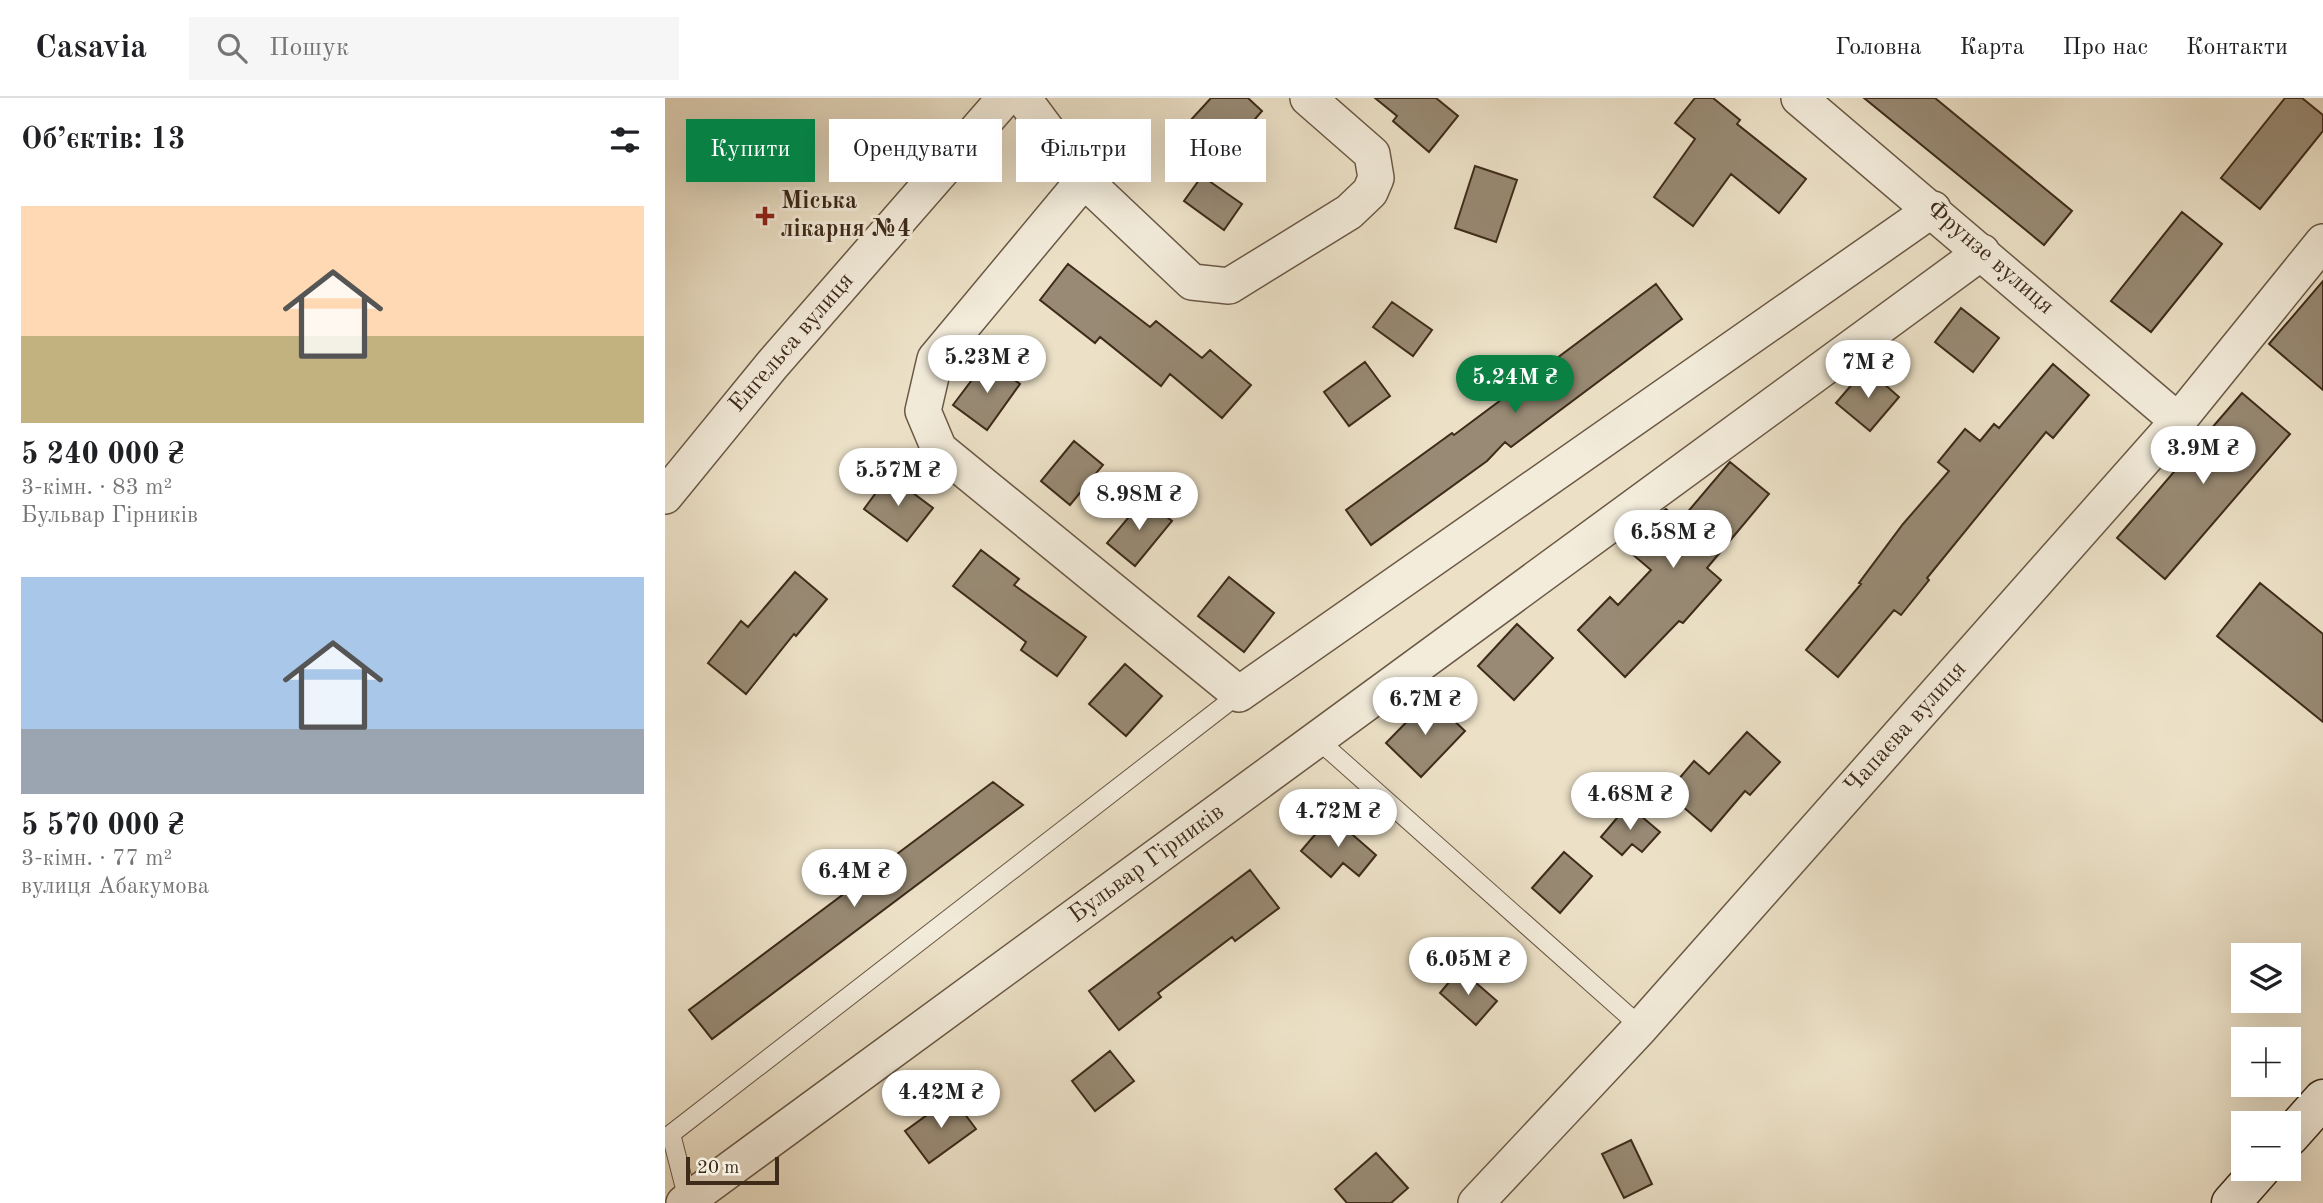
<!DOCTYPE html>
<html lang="uk">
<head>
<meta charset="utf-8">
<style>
  body { margin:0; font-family:"Old Standard TT",serif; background:#f6f6f6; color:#202124; height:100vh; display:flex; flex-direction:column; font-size:26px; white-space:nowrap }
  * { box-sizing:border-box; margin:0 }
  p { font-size:23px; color:#757577 }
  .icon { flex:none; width:38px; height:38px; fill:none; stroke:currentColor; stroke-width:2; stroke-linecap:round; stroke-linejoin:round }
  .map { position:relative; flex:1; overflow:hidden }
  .panel { display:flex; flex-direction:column; background:#fff; width:665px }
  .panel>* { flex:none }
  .top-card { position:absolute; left:21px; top:21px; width:665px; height:63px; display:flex; gap:14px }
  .tools { position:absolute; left:1566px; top:845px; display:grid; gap:14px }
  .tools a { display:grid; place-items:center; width:70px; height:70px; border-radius:0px; background:#fff; box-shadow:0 7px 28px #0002; font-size:35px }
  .scale { position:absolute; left:21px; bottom:18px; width:93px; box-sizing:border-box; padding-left:7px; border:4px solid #3e2b1a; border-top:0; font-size:19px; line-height:24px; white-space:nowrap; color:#3e2b1a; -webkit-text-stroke:5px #f3ecdb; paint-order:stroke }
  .price { position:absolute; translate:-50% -60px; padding:0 16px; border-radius:24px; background:#fff; color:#222; font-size:23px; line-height:46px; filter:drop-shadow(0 2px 4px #0008) }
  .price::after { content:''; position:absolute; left:50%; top:42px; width:21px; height:16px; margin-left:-10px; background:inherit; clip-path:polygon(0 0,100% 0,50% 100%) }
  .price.current { background:#0b8043; color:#fff }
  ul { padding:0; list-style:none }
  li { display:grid; align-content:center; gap:14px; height:371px; padding:0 21px }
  li span { display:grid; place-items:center; height:217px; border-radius:0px; color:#555 }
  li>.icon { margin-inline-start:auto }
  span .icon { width:126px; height:126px; fill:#fffc; stroke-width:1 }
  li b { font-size:30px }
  h2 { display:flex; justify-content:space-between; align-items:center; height:84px; padding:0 21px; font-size:30px }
  .tag { padding:0 24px; border-radius:0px; background:#fff; box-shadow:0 7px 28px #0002; font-size:24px; line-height:63px }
  .tag.current { background:#0b8043; color:#fff }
  header { display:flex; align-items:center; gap:42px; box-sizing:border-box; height:98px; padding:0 35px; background:#fff; border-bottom:2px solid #e0e0e0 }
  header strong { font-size:33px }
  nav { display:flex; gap:38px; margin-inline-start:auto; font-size:24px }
  .search { width:490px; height:63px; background:#f6f6f6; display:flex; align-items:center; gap:18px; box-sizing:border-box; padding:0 24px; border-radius:0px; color:#757577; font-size:26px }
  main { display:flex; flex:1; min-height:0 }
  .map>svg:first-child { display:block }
</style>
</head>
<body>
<header>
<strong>Casavia</strong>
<div class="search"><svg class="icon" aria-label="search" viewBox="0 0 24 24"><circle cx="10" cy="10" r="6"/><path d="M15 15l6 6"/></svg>Пошук</div>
<nav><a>Головна</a><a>Карта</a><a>Про нас</a><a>Контакти</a></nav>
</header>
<main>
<section class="panel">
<h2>Об’єктів: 13<svg class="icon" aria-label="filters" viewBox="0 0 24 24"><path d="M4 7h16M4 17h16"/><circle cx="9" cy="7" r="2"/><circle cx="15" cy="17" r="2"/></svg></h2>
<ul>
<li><span style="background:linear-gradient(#ffd9b3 60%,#c2b280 0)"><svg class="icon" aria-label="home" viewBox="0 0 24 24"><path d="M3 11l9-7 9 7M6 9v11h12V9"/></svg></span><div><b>5 240 000 ₴</b><p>3-кімн. · 83 m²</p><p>Бульвар Гірників</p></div></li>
<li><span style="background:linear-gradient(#a9c7e8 70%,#9aa5b1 0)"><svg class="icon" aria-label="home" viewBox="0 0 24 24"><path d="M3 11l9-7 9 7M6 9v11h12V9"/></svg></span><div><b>5 570 000 ₴</b><p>3-кімн. · 77 m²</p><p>вулиця Абакумова</p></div></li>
</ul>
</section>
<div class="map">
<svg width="1658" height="1105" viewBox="0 0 1658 1105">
  <rect width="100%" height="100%" fill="#ece1c7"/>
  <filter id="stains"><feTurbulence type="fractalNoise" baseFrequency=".00286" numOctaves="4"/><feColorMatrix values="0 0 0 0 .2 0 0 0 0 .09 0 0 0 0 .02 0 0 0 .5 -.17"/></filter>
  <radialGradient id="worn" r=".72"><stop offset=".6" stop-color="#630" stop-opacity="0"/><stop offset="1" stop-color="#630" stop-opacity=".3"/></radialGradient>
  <!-- building -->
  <path fill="#988a74" stroke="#3e2b1a" stroke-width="2" d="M546,0H583L597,13L549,68L513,36Z
    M710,0H771L793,18L764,54L728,23L732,18Z
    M1030,0H1048L1075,22L1072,26L1141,81L1114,115L1066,76L1028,128L989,99L1030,41L1010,25Z
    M1199,0H1270L1407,113L1379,147Z
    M1620,0H1637L1658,17V33L1595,111L1556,80Z
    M810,68L852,82L831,144L790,130Z
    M537,78L577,106L559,132L519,103Z
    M1517,114L1557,146L1486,234L1446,203Z
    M403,166L485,229L491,223L537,260L545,252L586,287L557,320L505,276L496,288L435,239L430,245L375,202Z
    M1658,183V292L1604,246Z
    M991,186L1017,221L846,349L840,344L822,363L706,447L681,412L787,335L789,337Z
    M727,204L767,232L748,258L708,229Z
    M1296,210L1334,240L1308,274L1270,244Z
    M322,262L355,286L322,332L288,307Z
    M700,264L725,298L684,328L659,294Z
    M1388,266L1424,297L1388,340L1381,334L1262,480L1264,482L1236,517L1229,512L1173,579L1141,552L1196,486L1194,485L1238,426L1284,373L1273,364L1300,331L1315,343L1329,326L1334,330Z
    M1201,270L1234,299L1205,333L1171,305Z
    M1577,295L1625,336L1500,481L1452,440Z
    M409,343L438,367L405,407L376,383Z
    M1065,364L1104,396L1042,470L1056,482L1018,525L1014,523L960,579L913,532L945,499L953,507L986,472L960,450L983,423L1001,411L1015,423Z
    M224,377L268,410L242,443L199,411Z
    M479,401L507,423L470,468L442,445Z
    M316,452L354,481L349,487L421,539L392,578L356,552L361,544L288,488Z
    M130,474L162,501L131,538L129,536L81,596L43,565L76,523L83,529Z
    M564,479L609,515L579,554L533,518Z
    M1595,485L1658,536V624L1552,538Z
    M852,526L888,560L849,602L813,568Z
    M460,566L497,598L461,638L424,606Z
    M765,600L800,633L756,679L721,645Z
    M1082,634L1115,664L1085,697L1080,693L1046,733L1002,695L1029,663L1044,676Z
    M328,684L358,707L47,941L24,912Z
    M963,707L995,734L977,754L967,746L957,757L936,739Z
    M666,718L711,757L694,778L678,765L666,779L636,753Z
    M899,754L927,778L895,815L867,790Z
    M585,772L614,810L570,843L567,839L493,895L496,899L454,932L424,893Z
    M795,871L832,903L811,927L775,895Z
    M445,953L469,983L430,1013L407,983Z
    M287,999L311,1031L264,1065L240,1033Z
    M966,1042L987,1086L959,1100L937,1056Z
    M711,1055L743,1090L726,1105H682L670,1091Z"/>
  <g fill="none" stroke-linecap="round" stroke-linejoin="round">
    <defs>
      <path id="lane" d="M652,641L976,929
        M23,1102L6,1036L574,596"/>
      <path id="street" d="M358,0L419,82L527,184L564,188L684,114L705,94L711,80L707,56L643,0
        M1134,0L1513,323
        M419,82L270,261L258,313L274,351L574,596L1268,111
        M0,398L107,267L340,0
        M19,1105L1317,154
        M811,1105L976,929L1513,323L1658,144"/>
      <path id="secondary" d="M1624,1039L1658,1001
        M1566,1105L1596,1071"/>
    </defs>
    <!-- lane casing -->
    <use href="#lane" stroke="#6a5845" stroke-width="20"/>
    <!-- street casing -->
    <use href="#street" stroke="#6a5845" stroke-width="38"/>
    <!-- secondary casing -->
    <use href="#secondary" stroke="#3e2b1a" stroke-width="41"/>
    <!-- lane -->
    <use href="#lane" stroke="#f3ecdb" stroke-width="18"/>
    <!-- street -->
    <use href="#street" stroke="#f3ecdb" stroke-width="35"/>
    <!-- secondary -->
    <use href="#secondary" stroke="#f3ecdb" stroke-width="38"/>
  </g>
  <!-- markers -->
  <path fill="#8f2418" stroke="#f3ecdb" stroke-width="2.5" d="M96.5 107.5h7v7h7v7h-7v7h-7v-7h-7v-7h7z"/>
  <g text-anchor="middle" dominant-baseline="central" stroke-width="6" stroke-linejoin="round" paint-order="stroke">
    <!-- poi labels -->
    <g font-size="24" font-weight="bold" fill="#3e2b1a" stroke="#f3ecdb" text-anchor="start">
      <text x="116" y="104">Міська<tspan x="116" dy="28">лікарня №4</tspan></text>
    </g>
    <!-- street labels -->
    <g font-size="24" fill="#3e2b1a" stroke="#f3ecdb">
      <text transform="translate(1325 160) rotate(41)">Фрунзе вулиця</text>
      <text transform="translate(127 245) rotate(-49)">Енгельса вулиця</text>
      <text transform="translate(1241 630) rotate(-48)">Чапаєва вулиця</text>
      <text transform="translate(482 766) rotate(-36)">Бульвар Гірників</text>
    </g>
  </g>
  <rect width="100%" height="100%" filter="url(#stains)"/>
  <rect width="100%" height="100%" fill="url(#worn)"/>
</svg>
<div class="tools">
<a><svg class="icon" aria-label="layers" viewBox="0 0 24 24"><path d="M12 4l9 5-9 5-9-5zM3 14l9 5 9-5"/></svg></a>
<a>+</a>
<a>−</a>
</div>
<div class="scale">20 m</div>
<b class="price" style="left:322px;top:297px">5.23M ₴</b>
<b class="price" style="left:1203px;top:302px">7M ₴</b>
<b class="price current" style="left:850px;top:317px">5.24M ₴</b>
<b class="price" style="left:1538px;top:388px">3.9M ₴</b>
<b class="price" style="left:233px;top:410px">5.57M ₴</b>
<b class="price" style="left:474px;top:434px">8.98M ₴</b>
<b class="price" style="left:1008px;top:472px">6.58M ₴</b>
<b class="price" style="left:760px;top:639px">6.7M ₴</b>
<b class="price" style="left:965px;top:734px">4.68M ₴</b>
<b class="price" style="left:673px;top:751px">4.72M ₴</b>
<b class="price" style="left:189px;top:811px">6.4M ₴</b>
<b class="price" style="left:803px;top:899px">6.05M ₴</b>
<b class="price" style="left:276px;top:1032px">4.42M ₴</b>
<div class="top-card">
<a class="tag current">Купити</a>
<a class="tag">Орендувати</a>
<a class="tag">Фільтри</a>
<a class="tag">Нове</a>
</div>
</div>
</main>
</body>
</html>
